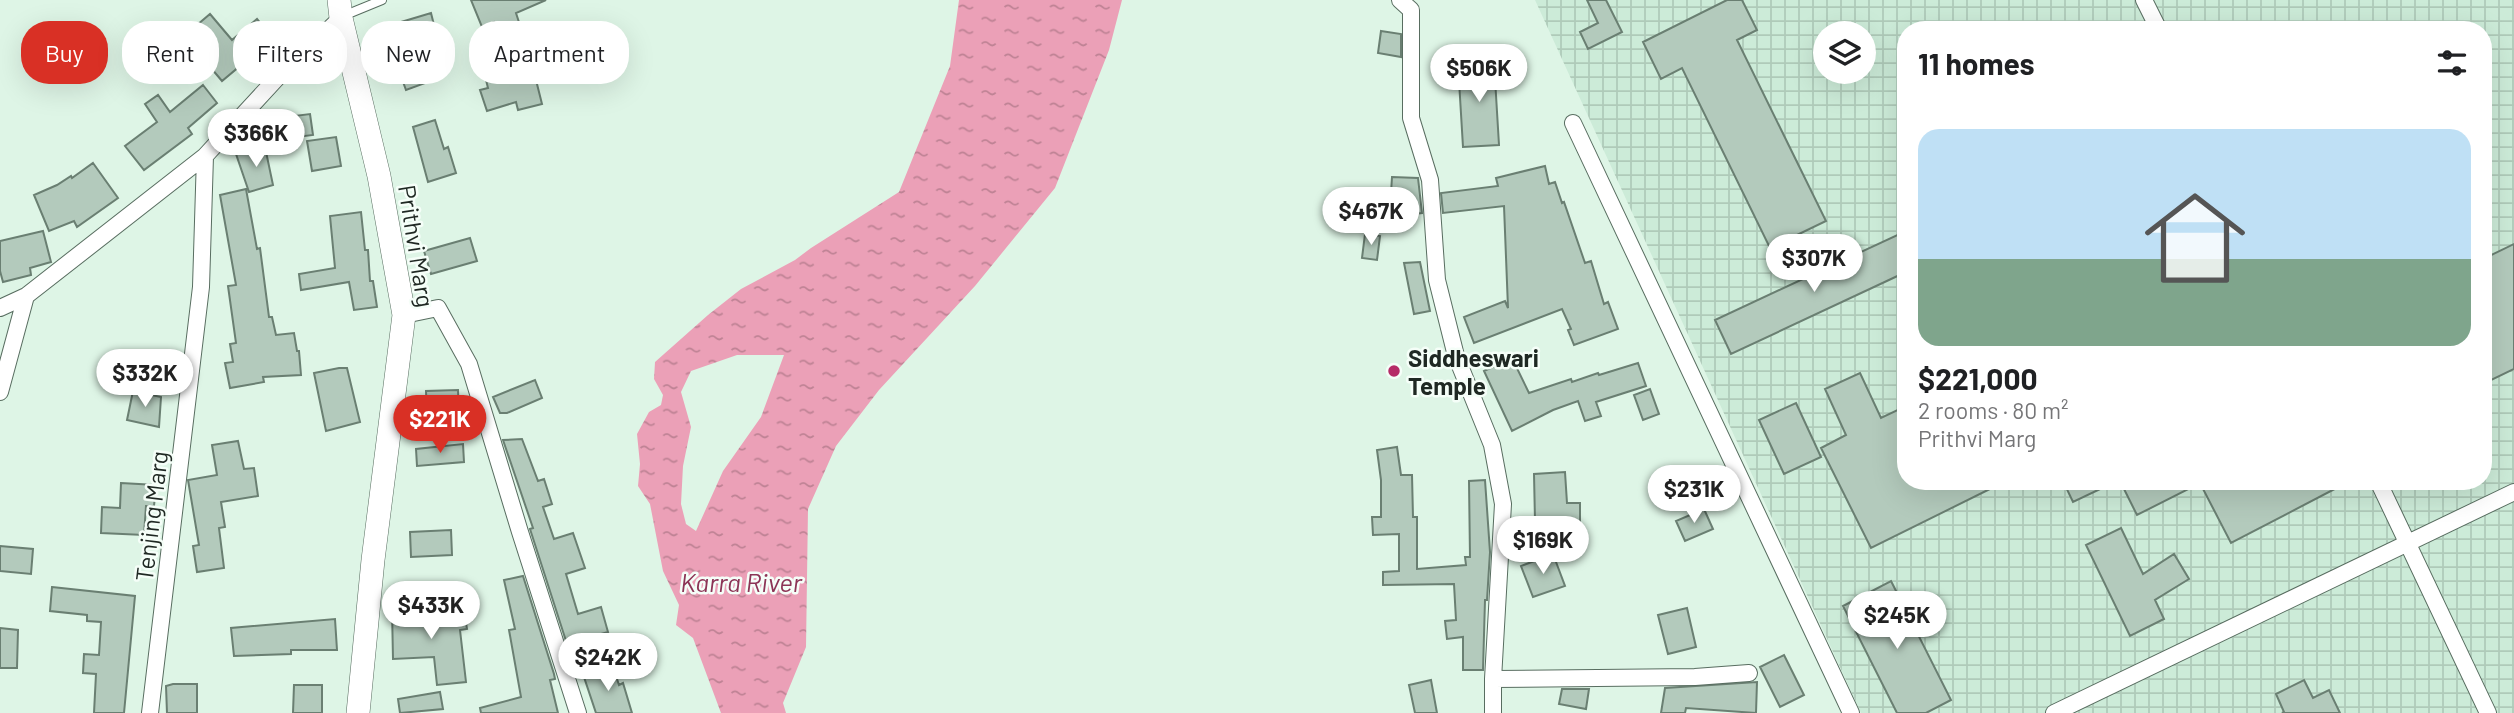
<!DOCTYPE html>
<html lang="en">
<head>
<meta charset="utf-8">
<style>
  body { margin:0; font-family:Barlow,sans-serif; background:#f6f6f6; color:#202124; height:100vh; display:flex; flex-direction:column; font-size:26px; white-space:nowrap }
  * { box-sizing:border-box; margin:0 }
  p { font-size:23px; color:#757577 }
  .icon { flex:none; width:38px; height:38px; fill:none; stroke:currentColor; stroke-width:2; stroke-linecap:round; stroke-linejoin:round }
  .map { position:relative; flex:1; overflow:hidden }
  .details { position:absolute; left:1897px; top:21px; width:595px; height:469px; display:flex; flex-direction:column; background:#fff; border-radius:28px; box-shadow:0 7px 28px #0002 }
  .details>* { flex:none }
  .top-card { position:absolute; left:21px; top:21px; width:665px; height:63px; display:flex; gap:14px }
  .tools { position:absolute; left:1813px; top:21px; display:grid; gap:14px }
  .tools a { display:grid; place-items:center; width:63px; height:63px; border-radius:50%; background:#fff; box-shadow:0 7px 28px #0002; font-size:35px }
  .price { position:absolute; translate:-50% -60px; padding:0 16px; border-radius:24px; background:#fff; color:#222; font-size:23px; line-height:46px; filter:drop-shadow(0 2px 4px #0008) }
  .price::after { content:''; position:absolute; left:50%; top:42px; width:21px; height:16px; margin-left:-10px; background:inherit; clip-path:polygon(0 0,100% 0,50% 100%) }
  .price.selected { background:#d93025; color:#fff }
  ul { padding:0; list-style:none }
  li { display:grid; align-content:center; gap:14px; height:371px; padding:0 21px }
  li span { display:grid; place-items:center; height:217px; border-radius:21px; color:#555 }
  li>.icon { margin-inline-start:auto }
  span .icon { width:126px; height:126px; fill:#fffc; stroke-width:1 }
  li b { font-size:30px }
  h2 { display:flex; justify-content:space-between; align-items:center; height:84px; padding:0 21px; font-size:30px }
  .chip { padding:0 24px; border-radius:28px; background:#fff; box-shadow:0 7px 28px #0002; font-size:24px; line-height:63px }
  .chip.selected { background:#d93025; color:#fff }
  .map>svg:first-child { display:block }
</style>
</head>
<body>
<div class="map">
<svg width="2514" height="713" viewBox="0 0 2514 713">
  <defs>
    <pattern id="industrial-grid" width="8" height="8" patternUnits="userSpaceOnUse" patternTransform="scale(1.75)"><rect width="8" height="8" fill="#ccebd8"/><path d="M0 4h8M4 0v8" fill="none" stroke="#afcab9"/></pattern>
    <pattern id="water-ripples" width="26" height="14" patternUnits="userSpaceOnUse" patternTransform="scale(1.75)"><rect width="26" height="14" fill="#eba0b7"/><path d="M2 4q2-2 4 0t4 0M15 11q2-2 4 0t4 0" fill="none" stroke="#be8294"/></pattern>
  </defs>
  <rect width="100%" height="100%" fill="#def5e6"/>
  <!-- industrial -->
  <path fill="url(#industrial-grid)" fill-rule="evenodd" d="M1535,0H2514V713H1861ZM1906,30H2483V481H1906ZM1825,33H1864V72H1825Z"/>
  <!-- water -->
  <path fill="url(#water-ripples)" fill-rule="evenodd" d="M959,0H1122L1109,50L1055,188L975,286L879,390L836,446L808,509L806,647L783,703L786,713H721L693,638L676,625L679,605L663,571L650,504L638,486L640,464L637,434L649,412L661,405L663,395L654,379L655,362L708,315L741,289L795,260L811,248L899,192L950,66ZM737,355H784L761,417L723,471L696,531L686,524L681,504L683,466L691,427L681,392L691,371Z"/>
  <!-- building -->
  <path fill="#b3cabc" stroke="#6a7f72" stroke-width="2" d="M471,0H546L516,13L530,56L542,104L518,110L516,102L487,111L480,90L488,88L486,80L511,73L494,22L482,27Z
    M1587,0H1606L1622,32L1588,49L1580,32L1598,23Z
    M1727,0H1742L1757,30L1737,40L1826,221L1770,248L1682,68L1661,79L1643,42Z
    M431,13L435,29L423,33L428,52L418,54L428,82L406,90L395,60L390,62L381,28Z
    M210,14L232,40L257,19L280,47L259,64L252,56L222,81L184,36Z
    M1381,31L1401,34V57L1378,53Z
    M1494,62L1499,145L1463,147L1458,64Z
    M203,85L217,103L188,128L192,134L144,170L125,146L157,122L145,104L158,95L170,112Z
    M310,114L313,135L273,140L270,119Z
    M435,120L444,149L448,147L456,173L428,182L413,127Z
    M336,137L341,166L312,171L307,141Z
    M265,147L273,185L249,192L236,154Z
    M93,163L118,198L77,227L74,221L49,231L34,195L57,185L71,176L72,178Z
    M1545,166L1549,184L1555,182L1562,203L1564,202L1585,263L1591,261L1604,304L1608,302L1618,329L1574,345L1568,330L1571,329L1562,309L1474,343L1464,317L1505,301L1508,308L1504,206L1443,213L1441,193L1498,186L1496,178Z
    M1392,177L1418,178L1422,213L1404,215V194L1391,193Z
    M246,189L257,249L260,248L269,317H272L276,335L294,333L297,351H299L301,375L263,377L264,382L230,388L225,363L233,362L230,344L236,343L228,286L236,285L220,195Z
    M361,212L365,250H368L370,281H373L377,307L354,310L349,282L301,290L299,274L335,268L330,216Z
    M43,231L51,262L30,268L31,275L3,282L0,271V241Z
    M1906,231V272L1731,354L1715,320Z
    M1365,234L1380,236L1377,260L1362,258Z
    M470,238L477,261L431,274L424,251Z
    M2514,244V369L2483,384V259Z
    M1420,262L1430,311L1414,314L1404,263Z
    M1512,358L1529,393L1571,379L1572,382L1598,373L1599,375L1638,363L1646,386L1596,402L1601,416L1585,421L1578,401L1553,410L1512,431L1484,371Z
    M339,368H347L360,422L326,431L314,373Z
    M1860,373L1881,418L1906,406V481H2006L1871,548L1821,448L1846,435L1825,389Z
    M535,380L542,398L507,413H500L493,397Z
    M1650,389L1659,414L1643,420L1634,395Z
    M458,390L459,415L427,416L426,391Z
    M133,391L161,397L159,427L127,420Z
    M1796,403L1821,457L1784,474L1759,420Z
    M522,439L538,481L544,479L552,504L543,507L554,539L573,533L585,568L566,574L578,614L601,607L608,632L567,644L530,529L533,528L503,440Z
    M238,441L244,469L254,468L258,496L221,502L225,527L219,528L224,568L197,572L193,546L199,545L188,480L217,475L212,445Z
    M463,444L464,462L417,466L416,449Z
    M1397,447L1401,475H1412L1413,517H1417V569L1466,565L1465,557H1470L1469,481L1485,480L1490,552L1487,600H1485L1483,670H1463V637L1447,639L1445,621L1456,620L1454,584L1383,585V572L1399,571V534L1373,535L1372,517H1381V480L1377,450Z
    M1565,472L1567,503H1580V521H1535L1534,474Z
    M2063,481H2117L2073,502Z
    M2120,481H2350L2231,543L2200,483L2137,515Z
    M121,483L156,485L154,506H146L144,535L101,533L102,507L120,508Z
    M1704,509L1713,529L1685,541L1676,521Z
    M2121,528L2143,574L2174,554L2189,579L2155,600L2164,619L2130,636L2086,545Z
    M451,530L452,555L411,557L410,532Z
    M0,546L33,549L31,574L0,571Z
    M1553,554L1565,586L1533,597L1521,566Z
    M523,576L554,674L555,679L550,680L558,713H481L480,708L521,697L509,630L515,629L504,580Z
    M1891,581L1951,700L1926,713H1897L1843,606Z
    M52,587L135,596L124,713H94L96,674L83,673L84,654L99,655L101,622L87,621V615L50,611Z
    M419,607L420,617L464,611L467,629L460,630L466,682L437,685L434,657L393,659L392,609Z
    M1687,608L1696,647L1668,654L1658,615Z
    M335,619L337,650H291V654L234,656L231,628Z
    M0,628L18,630L17,668H0Z
    M1784,655L1804,695L1780,707L1760,667Z
    M613,667L619,685L623,683L632,713H596L584,677Z
    M1431,680L1437,713H1415L1409,685Z
    M2304,680L2313,698L2329,690L2340,713H2282L2284,712L2276,694Z
    M1757,682L1756,713L1686,708L1685,713H1661L1665,688Z
    M173,684H197V713H167L166,686Z
    M294,685H322V713H293Z
    M1562,689H1589L1586,709L1559,704Z
    M440,692L443,709L400,713L398,699Z"/>
  <g fill="none" stroke-linecap="round" stroke-linejoin="round">
    <defs>
      <path id="lane" d="M343,16L382,0"/>
      <path id="street" d="M1400,0L1411,10V118L1430,180L1437,280L1456,356L1492,445L1503,504L1493,679V713
        M2144,0L2159,30
        M1573,123L1851,713
        M0,308L26,296L205,156L277,78L341,18
        M404,315L438,308L469,364L520,532L578,713
        M0,392L26,296
        M2378,481L2488,713
        M1493,679L1695,677L1749,673
        M150,713L201,287L205,156
        M2054,713L2514,492"/>
      <path id="secondary" d="M339,0L341,18L379,176L404,315L373,560L358,713"/>
    </defs>
    <!-- lane casing -->
    <use href="#lane" stroke="#586d60" stroke-width="10"/>
    <!-- street casing -->
    <use href="#street" stroke="#586d60" stroke-width="18"/>
    <!-- secondary casing -->
    <use href="#secondary" stroke="#586d60" stroke-width="24"/>
    <!-- lane -->
    <use href="#lane" stroke="#fff" stroke-width="8"/>
    <!-- street -->
    <use href="#street" stroke="#fff" stroke-width="16"/>
    <!-- secondary -->
    <use href="#secondary" stroke="#fff" stroke-width="23"/>
  </g>
  <!-- markers -->
  <circle fill="#b52b67" stroke="#f5fef8" stroke-width="2.5" cx="1394" cy="371" r="7"/>
  <g text-anchor="middle" dominant-baseline="central" stroke-width="5" stroke-linejoin="round" paint-order="stroke">
    <!-- street labels -->
    <g font-size="24" fill="#1f2823" stroke="#f5fef8">
      <text transform="translate(417 246) rotate(81)">Prithvi Marg</text>
      <text transform="translate(151 516) rotate(-83)">Tenjing Marg</text>
    </g>
    <!-- poi labels -->
    <g font-size="24" font-weight="bold" fill="#1f2823" stroke="#f5fef8" text-anchor="start">
      <text x="1408" y="357">Siddheswari<tspan x="1408" dy="28">Temple</tspan></text>
    </g>
    <!-- water labels -->
    <g font-size="26" font-style="italic" fill="#8c3456" stroke="#f5fef8">
      <text x="741" y="581">Karra River</text>
    </g>
  </g>
</svg>
<div class="tools">
<a><svg class="icon" aria-label="layers" viewBox="0 0 24 24"><path d="M12 4l9 5-9 5-9-5zM3 14l9 5 9-5"/></svg></a>
</div>
<b class="price" style="left:1479px;top:104px">$506K</b>
<b class="price" style="left:256px;top:169px">$366K</b>
<b class="price" style="left:1371px;top:247px">$467K</b>
<b class="price" style="left:1814px;top:294px">$307K</b>
<b class="price" style="left:145px;top:409px">$332K</b>
<b class="price selected" style="left:440px;top:455px">$221K</b>
<b class="price" style="left:1694px;top:525px">$231K</b>
<b class="price" style="left:1543px;top:576px">$169K</b>
<b class="price" style="left:431px;top:641px">$433K</b>
<b class="price" style="left:1897px;top:651px">$245K</b>
<b class="price" style="left:608px;top:693px">$242K</b>
<div class="top-card">
<a class="chip selected">Buy</a>
<a class="chip">Rent</a>
<a class="chip">Filters</a>
<a class="chip">New</a>
<a class="chip">Apartment</a>
</div>
<section class="details">
<h2>11 homes<svg class="icon" aria-label="filters" viewBox="0 0 24 24"><path d="M4 7h16M4 17h16"/><circle cx="9" cy="7" r="2"/><circle cx="15" cy="17" r="2"/></svg></h2>
<ul>
<li><span style="background:linear-gradient(#bfe0f5 60%,#7fa58c 0)"><svg class="icon" aria-label="home" viewBox="0 0 24 24"><path d="M3 11l9-7 9 7M6 9v11h12V9"/></svg></span><div><b>$221,000</b><p>2 rooms · 80 m²</p><p>Prithvi Marg</p></div></li>
</ul>
</section>
</div>
</body>
</html>
